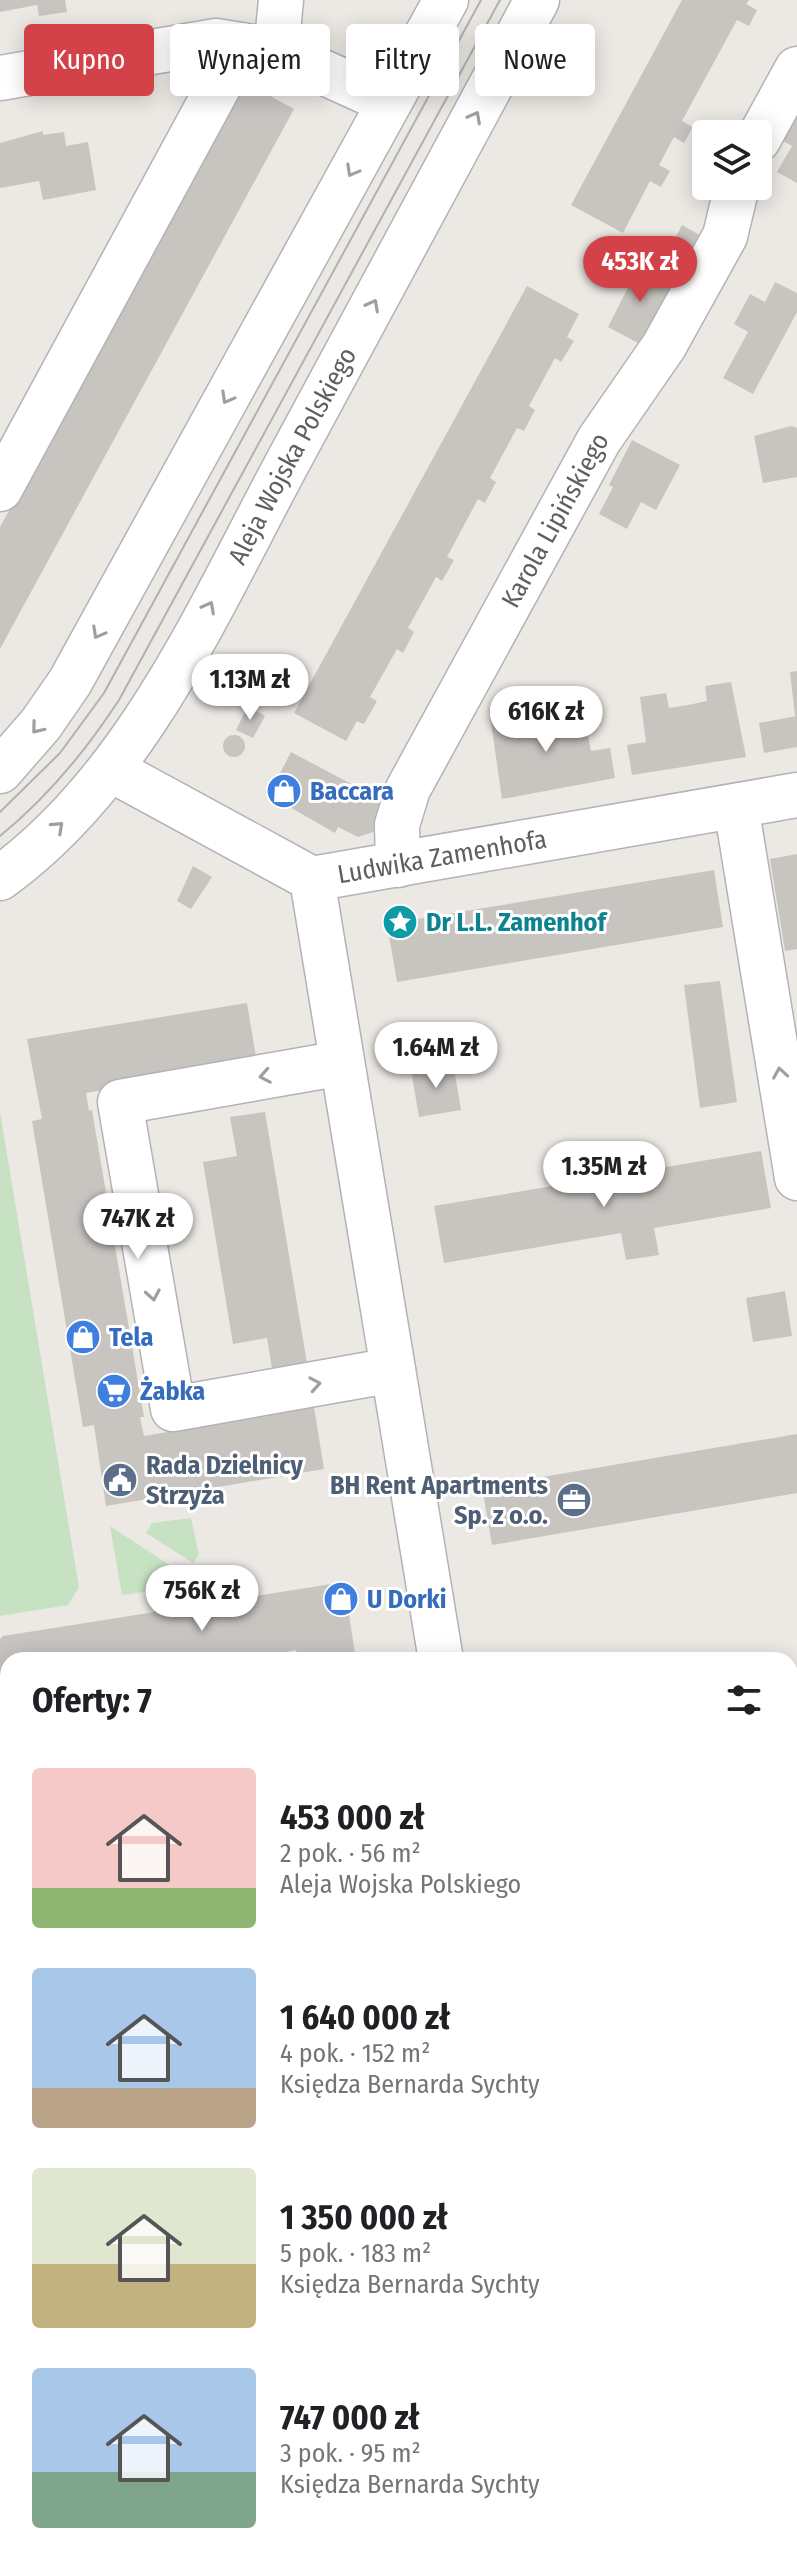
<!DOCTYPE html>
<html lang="pl">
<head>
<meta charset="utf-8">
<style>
  body { margin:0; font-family:"Fira Sans Condensed",sans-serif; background:#f6f6f6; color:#202124; height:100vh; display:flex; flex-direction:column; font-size:30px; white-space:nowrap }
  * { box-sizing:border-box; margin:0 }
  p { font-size:26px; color:#757577 }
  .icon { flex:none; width:44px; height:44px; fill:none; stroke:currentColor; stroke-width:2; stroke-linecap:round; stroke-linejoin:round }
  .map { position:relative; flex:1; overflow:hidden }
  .side { position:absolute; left:0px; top:1652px; width:798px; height:912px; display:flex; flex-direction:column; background:#fff; border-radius:24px 24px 0 0; box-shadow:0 4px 20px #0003 }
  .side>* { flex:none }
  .top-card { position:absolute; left:24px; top:24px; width:750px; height:72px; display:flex; gap:16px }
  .fabs { position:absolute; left:692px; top:120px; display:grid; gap:16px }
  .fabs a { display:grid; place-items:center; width:80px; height:80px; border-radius:8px; background:#fff; box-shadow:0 4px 20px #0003; font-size:40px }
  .price { position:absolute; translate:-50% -68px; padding:0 18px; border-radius:28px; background:#fff; color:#222; font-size:26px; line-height:52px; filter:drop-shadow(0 2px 4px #0008) }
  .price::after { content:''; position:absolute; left:50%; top:48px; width:24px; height:18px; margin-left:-12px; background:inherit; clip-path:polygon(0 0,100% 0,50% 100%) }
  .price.active { background:#d44249; color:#fff }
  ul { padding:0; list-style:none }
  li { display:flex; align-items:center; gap:24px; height:200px; padding:0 32px }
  li span { display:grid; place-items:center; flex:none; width:224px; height:160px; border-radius:8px; color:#555 }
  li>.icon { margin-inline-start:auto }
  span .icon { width:96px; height:96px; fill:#fffc; stroke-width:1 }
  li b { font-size:34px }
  h2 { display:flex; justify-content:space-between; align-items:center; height:96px; padding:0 32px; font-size:34px }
  .pill { padding:0 28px; border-radius:8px; background:#fff; box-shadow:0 4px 20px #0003; font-size:28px; line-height:72px }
  .pill.active { background:#d44249; color:#fff }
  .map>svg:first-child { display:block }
</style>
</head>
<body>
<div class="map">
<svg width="797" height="2564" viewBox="0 0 797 2564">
  <rect width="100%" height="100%" fill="#ece9e4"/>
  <!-- green -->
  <path fill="#c7e1c3" d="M0,1112L79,1587L68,1605L0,1616Z
    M191,1518L199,1555L193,1563L146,1533L152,1523Z
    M110,1526L194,1581L193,1585L122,1595Z"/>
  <!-- building -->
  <path fill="#c8c4c0" d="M0,0H65L67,12L39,16L37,5L0,12Z
    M682,0H749L746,4L757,10L749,26L737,20L682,121L693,127L684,143L674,137L659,165L670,171L661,187L650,181L623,233L571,205Z
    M243,81L294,109L0,649V527Z
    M797,98V183L777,172L792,146L772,135Z
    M43,131V135L64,132L66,146L88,142L96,190L43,200L39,181L0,188V143Z
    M682,225L712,242L696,272L666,256Z
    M640,264L673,281L640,344L608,327Z
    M775,282L797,293V312L753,394L723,378L748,332L734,324L750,294L765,302Z
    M527,286L579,314L567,337L574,341L561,362L555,358L529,406L535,410L524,431L517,428L490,478L496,482L485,503L478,499L447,557L454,560L442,581L436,577L408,628L414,632L403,653L397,649L370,697L377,701L364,724L357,721L346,741L294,713Z
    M791,426L797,428V477L763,483L754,436Z
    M632,440L680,465L656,510L641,502L627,529L599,514L613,487L609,485Z
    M797,671V716H795L790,672Z
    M731,682L746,757L632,775L627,745L646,742L640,697L666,693L669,708L688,705L707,701L705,686Z
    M515,705L520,733L559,727L556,712L582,707L591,751L610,748L615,778L502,799L489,709Z
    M248,706L265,716L253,738L236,730Z
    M797,716V747L764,753L759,723Z
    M223 746a11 11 0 1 1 22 0a11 11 0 1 1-22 0Z
    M291,752L391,805L376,831L358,837L338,827L335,833L269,795Z
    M797,854V949L785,951L770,859Z
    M193,866L212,877L191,909L177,901Z
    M714,870L723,927L397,982L387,924Z
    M720,981L737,1102L700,1108L684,985Z
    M247,1003L257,1063L86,1093L89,1111L92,1110L144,1417H140L144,1436L314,1407L324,1469L106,1506L94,1425L83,1427L32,1121L42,1119L27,1039Z
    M453,1063L461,1110L419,1117L411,1070Z
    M265,1112L309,1375L274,1380L267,1338L233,1344L203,1162L237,1156L230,1117Z
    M761,1151L771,1208L654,1228L659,1255L626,1260L621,1233L444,1263L434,1206Z
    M785,1291L792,1336L753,1342L746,1298Z
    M797,1434V1493L492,1545L482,1487Z
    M344,1582L356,1660H298L296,1650L251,1660H8V1701L0,1702V1639L3,1636Z
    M797,1723V1782L790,1783V1724Z
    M8,1841V1911L5,1912L8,1932V2112L0,2114V1842Z
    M797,2013V2072L790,2073V2014Z
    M8,2205V2303L5,2304L0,2276V2206Z
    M790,2331L797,2354V2358L790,2360Z
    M797,2455V2484L790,2486V2457Z
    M30,2556H138V2557L115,2564H31Z"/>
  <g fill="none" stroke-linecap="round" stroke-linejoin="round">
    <defs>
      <g id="minor">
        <path d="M276,51L281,0"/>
        <path d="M0,78L216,41L276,51L389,102"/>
        <path d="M758,140L797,69"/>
        <path d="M0,489L241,45"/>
        <path id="s1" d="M110,769L312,879L797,795"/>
        <path d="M0,771L41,724L70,682L446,0"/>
        <path d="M736,806L797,1178"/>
        <path id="s2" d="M398,865L397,825L408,789L599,440L664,346L725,236L737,186"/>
        <path id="s3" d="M0,878C138,778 211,604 290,458C373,306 455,153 537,0"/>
        <path d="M312,879L441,1660"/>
        <path d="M342,1063L120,1102L173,1409L393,1370"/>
        <path d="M0,1814L8,1811"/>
        <path d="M0,2187L8,2185"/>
        <path d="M790,2201L797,2199"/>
        <path d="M0,2428L8,2425"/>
        <path d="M553,2564L583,2556"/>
      </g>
    </defs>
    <!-- minor casing -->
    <use href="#minor" stroke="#b1b4b7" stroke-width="47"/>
    <!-- minor -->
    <use href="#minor" stroke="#fff" stroke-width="44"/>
    <!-- tram -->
    <path stroke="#b0b1b1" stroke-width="2" d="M0,812L60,753L104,693L481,0
      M0,836C48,797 85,752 119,700L500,0"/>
  </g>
  <!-- one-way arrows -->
  <defs><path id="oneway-chevron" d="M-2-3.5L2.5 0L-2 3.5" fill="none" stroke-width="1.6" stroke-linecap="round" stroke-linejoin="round" transform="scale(2)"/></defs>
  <g stroke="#9da0a1">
    <use href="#oneway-chevron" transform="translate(475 117) rotate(-62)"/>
    <use href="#oneway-chevron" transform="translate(352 171) rotate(119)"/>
    <use href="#oneway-chevron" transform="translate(373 305) rotate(-62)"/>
    <use href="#oneway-chevron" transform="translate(227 398) rotate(119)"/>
    <use href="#oneway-chevron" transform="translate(209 607) rotate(-62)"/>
    <use href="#oneway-chevron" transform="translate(98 633) rotate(119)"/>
    <use href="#oneway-chevron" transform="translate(37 728) rotate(129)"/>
    <use href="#oneway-chevron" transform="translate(58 827) rotate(-43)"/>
    <use href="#oneway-chevron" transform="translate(780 1073) rotate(-99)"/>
    <use href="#oneway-chevron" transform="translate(265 1076) rotate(170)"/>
    <use href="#oneway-chevron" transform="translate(153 1295) rotate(80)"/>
    <use href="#oneway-chevron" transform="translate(315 1384) rotate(-10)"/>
  </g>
  <!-- icons -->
  <defs>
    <symbol id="shop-disc" viewBox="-11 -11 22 22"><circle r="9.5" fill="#3f7fe0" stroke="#fff"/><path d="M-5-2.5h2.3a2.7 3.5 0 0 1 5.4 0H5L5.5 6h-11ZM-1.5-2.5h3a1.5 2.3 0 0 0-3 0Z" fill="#fff"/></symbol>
    <symbol id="sight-disc" viewBox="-11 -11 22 22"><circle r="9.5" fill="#0f9aa8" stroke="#fff"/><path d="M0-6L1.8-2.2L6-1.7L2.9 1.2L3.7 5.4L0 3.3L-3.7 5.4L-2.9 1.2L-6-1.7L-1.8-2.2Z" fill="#fff"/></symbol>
    <symbol id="supermarket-disc" viewBox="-11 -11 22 22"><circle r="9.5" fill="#3f7fe0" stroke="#fff"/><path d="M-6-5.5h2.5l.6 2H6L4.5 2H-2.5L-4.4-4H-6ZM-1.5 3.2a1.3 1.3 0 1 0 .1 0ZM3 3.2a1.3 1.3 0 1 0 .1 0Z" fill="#fff"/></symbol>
    <symbol id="civic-disc" viewBox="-11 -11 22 22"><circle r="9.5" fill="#5c6f8a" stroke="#fff"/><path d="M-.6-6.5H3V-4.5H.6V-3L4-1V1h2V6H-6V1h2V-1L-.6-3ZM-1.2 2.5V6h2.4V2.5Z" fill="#fff"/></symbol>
    <symbol id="office-disc" viewBox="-11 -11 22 22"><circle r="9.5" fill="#5c6f8a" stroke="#fff"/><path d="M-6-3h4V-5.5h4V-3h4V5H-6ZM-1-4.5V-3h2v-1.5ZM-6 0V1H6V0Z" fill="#fff"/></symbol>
  </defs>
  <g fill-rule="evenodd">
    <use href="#shop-disc" x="264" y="771" width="40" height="40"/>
    <use href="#sight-disc" x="380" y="902" width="40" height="40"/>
    <use href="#shop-disc" x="63" y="1317" width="40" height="40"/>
    <use href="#supermarket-disc" x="94" y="1371" width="40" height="40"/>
    <use href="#civic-disc" x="100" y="1460" width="40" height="40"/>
    <use href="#office-disc" x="554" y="1480" width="40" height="40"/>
    <use href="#shop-disc" x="321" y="1579" width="40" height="40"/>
  </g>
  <g text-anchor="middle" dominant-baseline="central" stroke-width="6" stroke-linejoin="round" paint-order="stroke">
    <!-- street labels -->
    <g font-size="26" fill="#5c6062" stroke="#fff">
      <text stroke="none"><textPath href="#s3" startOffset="518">Aleja Wojska Polskiego</textPath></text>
      <text stroke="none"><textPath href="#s2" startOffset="384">Karola Lipińskiego</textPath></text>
      <text stroke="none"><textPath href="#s1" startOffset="362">Ludwika Zamenhofa</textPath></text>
    </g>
    <!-- shop labels -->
    <g font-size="26" font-weight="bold" fill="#366cbe" stroke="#fff" text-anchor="start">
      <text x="310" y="791">Baccara</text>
      <text x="109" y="1337">Tela</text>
      <text x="140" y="1391">Żabka</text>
      <text x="367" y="1599">U Dorki</text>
    </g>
    <!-- culture labels -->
    <g font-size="26" font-weight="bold" fill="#0d838f" stroke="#fff" text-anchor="start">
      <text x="426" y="922">Dr L.L. Zamenhof</text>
    </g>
    <!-- service labels -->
    <g font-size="26" font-weight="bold" fill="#4e5e75" stroke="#fff" text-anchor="start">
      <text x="146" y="1465">Rada Dzielnicy<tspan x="146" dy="30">Strzyża</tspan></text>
      <text x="548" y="1485" text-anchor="end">BH Rent Apartments<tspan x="548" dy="30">Sp. z o.o.</tspan></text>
    </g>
  </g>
</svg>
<div class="fabs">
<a><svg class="icon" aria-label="layers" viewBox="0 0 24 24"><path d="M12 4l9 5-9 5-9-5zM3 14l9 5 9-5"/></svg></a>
</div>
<b class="price active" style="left:640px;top:304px">453K zł</b>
<b class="price" style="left:250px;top:722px">1.13M zł</b>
<b class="price" style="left:546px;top:754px">616K zł</b>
<b class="price" style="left:436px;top:1090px">1.64M zł</b>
<b class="price" style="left:604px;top:1209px">1.35M zł</b>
<b class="price" style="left:138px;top:1261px">747K zł</b>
<b class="price" style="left:202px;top:1633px">756K zł</b>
<div class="top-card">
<a class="pill active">Kupno</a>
<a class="pill">Wynajem</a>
<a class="pill">Filtry</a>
<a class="pill">Nowe</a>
</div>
<section class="side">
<h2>Oferty: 7<svg class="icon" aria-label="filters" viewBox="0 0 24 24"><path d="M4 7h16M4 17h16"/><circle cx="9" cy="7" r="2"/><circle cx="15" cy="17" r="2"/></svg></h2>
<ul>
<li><span style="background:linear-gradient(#f6c9c9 75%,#8fb573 0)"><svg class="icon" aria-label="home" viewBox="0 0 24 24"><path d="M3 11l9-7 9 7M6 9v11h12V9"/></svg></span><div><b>453 000 zł</b><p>2 pok. · 56 m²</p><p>Aleja Wojska Polskiego</p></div></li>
<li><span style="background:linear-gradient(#a9c7e8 75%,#b9a48a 0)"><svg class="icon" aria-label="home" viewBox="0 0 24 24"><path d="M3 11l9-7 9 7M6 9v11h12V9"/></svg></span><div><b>1 640 000 zł</b><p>4 pok. · 152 m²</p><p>Księdza Bernarda Sychty</p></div></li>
<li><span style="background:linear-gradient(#dfe7d0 60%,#c2b280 0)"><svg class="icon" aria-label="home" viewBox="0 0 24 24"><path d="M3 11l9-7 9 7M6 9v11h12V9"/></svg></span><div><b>1 350 000 zł</b><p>5 pok. · 183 m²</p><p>Księdza Bernarda Sychty</p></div></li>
<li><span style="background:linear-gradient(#a9c7e8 65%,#7fa58c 0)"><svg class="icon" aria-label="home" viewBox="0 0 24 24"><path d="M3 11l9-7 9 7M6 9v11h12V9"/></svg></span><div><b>747 000 zł</b><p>3 pok. · 95 m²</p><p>Księdza Bernarda Sychty</p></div></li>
</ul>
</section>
</div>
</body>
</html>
